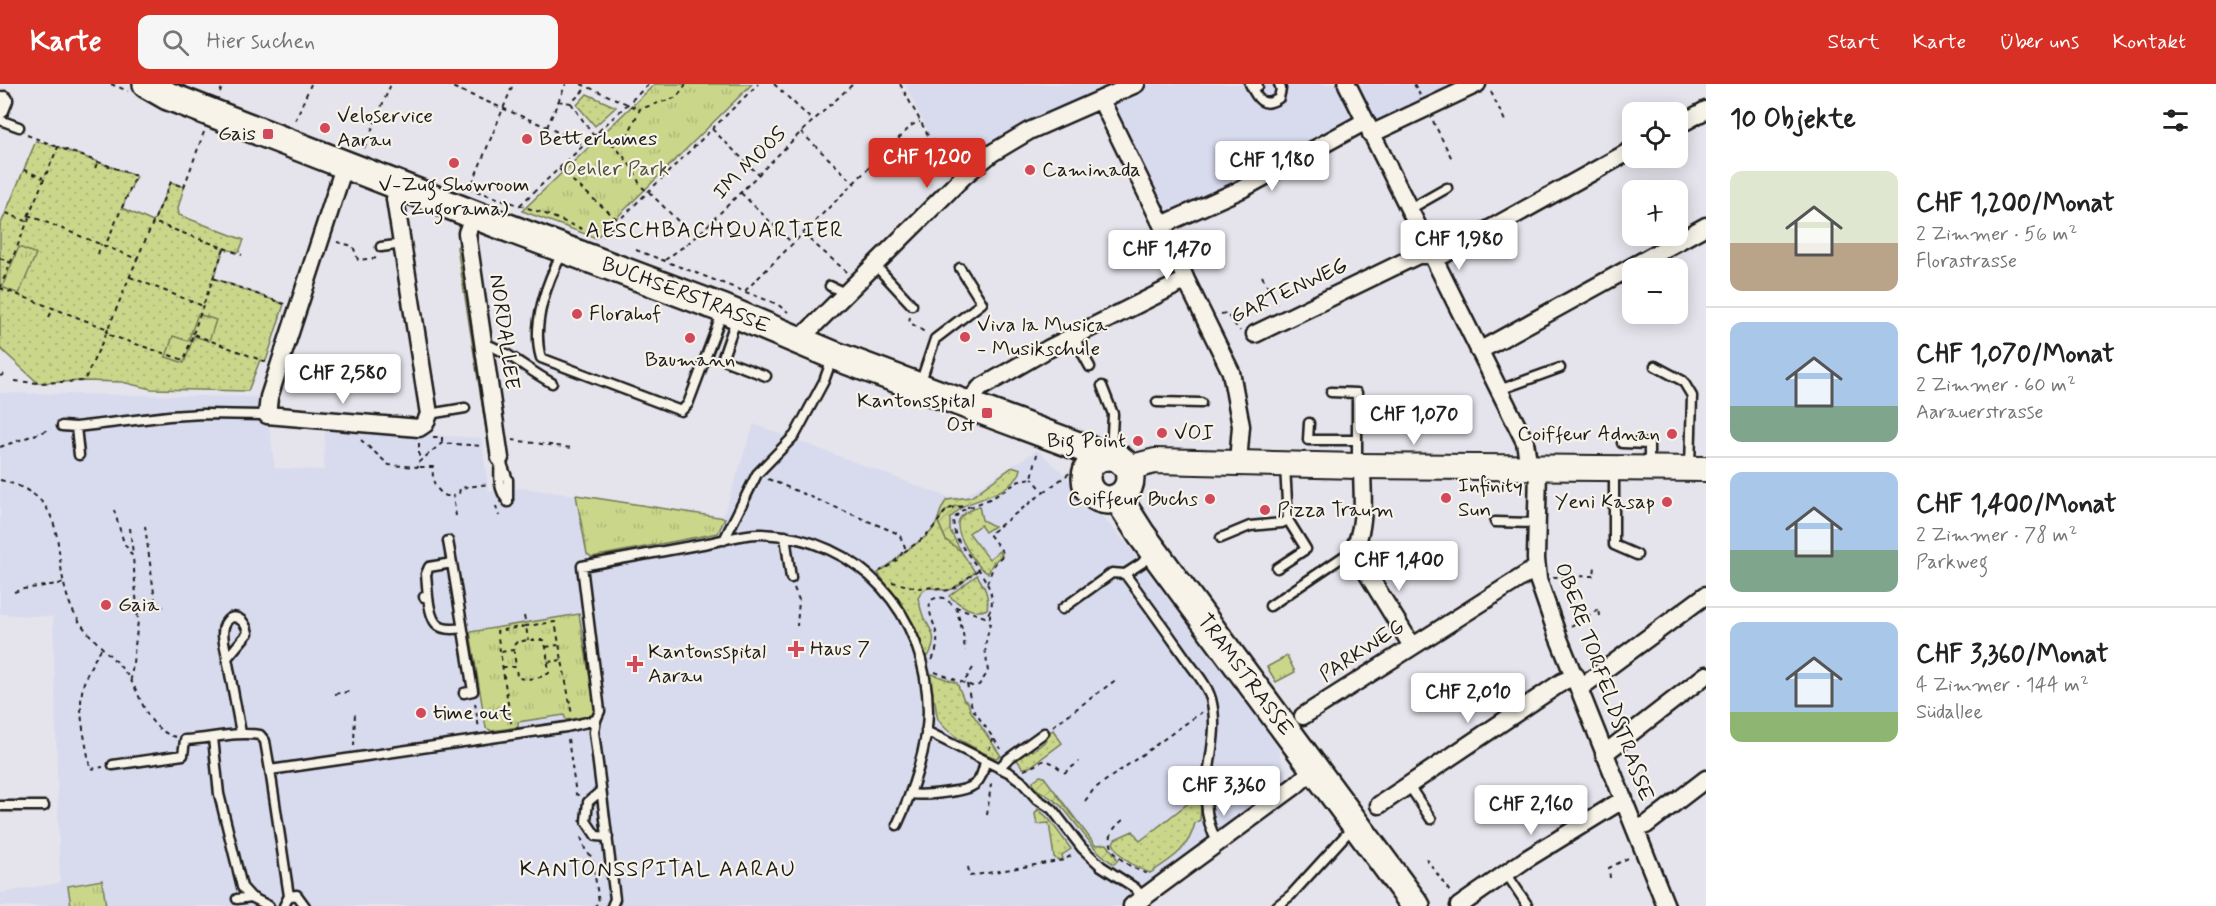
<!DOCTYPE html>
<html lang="de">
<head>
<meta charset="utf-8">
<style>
  body { margin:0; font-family:Mynerve,sans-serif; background:#f6f6f6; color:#222; height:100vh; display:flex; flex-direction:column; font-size:22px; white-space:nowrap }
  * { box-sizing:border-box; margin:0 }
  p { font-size:20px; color:#767676 }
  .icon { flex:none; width:33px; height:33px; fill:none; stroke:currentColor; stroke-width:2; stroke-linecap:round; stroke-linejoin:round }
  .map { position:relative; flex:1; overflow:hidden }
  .panel { display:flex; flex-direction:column; background:#fff; width:510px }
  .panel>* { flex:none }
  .fabs { position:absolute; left:1622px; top:18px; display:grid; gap:12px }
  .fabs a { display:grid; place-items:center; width:66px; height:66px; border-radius:12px; background:#fff; box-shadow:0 3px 15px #0003; font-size:30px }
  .price { position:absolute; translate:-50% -51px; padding:0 14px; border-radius:6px; background:#fff; color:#222; font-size:20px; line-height:39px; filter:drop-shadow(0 2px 3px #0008) }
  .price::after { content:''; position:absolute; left:50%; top:36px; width:18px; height:14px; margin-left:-9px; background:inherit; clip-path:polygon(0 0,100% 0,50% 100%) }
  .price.active { background:#d93025; color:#fff }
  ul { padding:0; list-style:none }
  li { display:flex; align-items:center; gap:18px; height:150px; padding:0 24px }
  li+li { border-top:2px solid #e0e0e0 }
  li span { display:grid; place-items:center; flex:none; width:168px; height:120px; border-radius:12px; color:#555 }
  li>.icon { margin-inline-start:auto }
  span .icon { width:72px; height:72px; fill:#fffc; stroke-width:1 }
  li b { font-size:26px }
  h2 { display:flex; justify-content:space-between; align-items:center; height:72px; padding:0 24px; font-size:26px }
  header { display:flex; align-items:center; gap:36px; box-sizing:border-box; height:84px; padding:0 30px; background:#d93025; color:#fff }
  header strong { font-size:28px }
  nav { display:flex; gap:33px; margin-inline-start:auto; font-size:21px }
  .search { width:420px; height:54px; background:#f6f6f6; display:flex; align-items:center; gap:15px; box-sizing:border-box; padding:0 21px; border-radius:12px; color:#767676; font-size:22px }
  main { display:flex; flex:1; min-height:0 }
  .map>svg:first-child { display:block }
</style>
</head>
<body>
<header>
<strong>Karte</strong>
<div class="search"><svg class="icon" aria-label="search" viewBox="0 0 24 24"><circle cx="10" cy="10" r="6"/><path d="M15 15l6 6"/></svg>Hier suchen</div>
<nav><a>Start</a><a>Karte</a><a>Über uns</a><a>Kontakt</a></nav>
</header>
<main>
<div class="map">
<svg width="1706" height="822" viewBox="0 0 1706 822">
  <defs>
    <pattern id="grass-dots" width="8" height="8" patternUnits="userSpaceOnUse" patternTransform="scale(1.5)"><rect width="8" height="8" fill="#cad78b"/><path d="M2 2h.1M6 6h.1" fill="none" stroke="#adb877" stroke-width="1.8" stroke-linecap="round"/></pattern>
    <pattern id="park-tufts" width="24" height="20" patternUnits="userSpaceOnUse" patternTransform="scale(1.5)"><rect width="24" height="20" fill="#cad78b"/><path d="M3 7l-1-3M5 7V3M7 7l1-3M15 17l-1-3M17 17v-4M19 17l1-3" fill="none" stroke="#adb877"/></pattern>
    <pattern id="garden-furrows" width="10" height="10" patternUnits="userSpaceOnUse" patternTransform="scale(1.5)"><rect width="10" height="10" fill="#cad78b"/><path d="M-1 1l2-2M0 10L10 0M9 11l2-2" fill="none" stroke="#adb877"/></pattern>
  </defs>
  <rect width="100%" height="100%" fill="#e5e4ec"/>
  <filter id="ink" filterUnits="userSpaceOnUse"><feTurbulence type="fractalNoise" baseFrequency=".0167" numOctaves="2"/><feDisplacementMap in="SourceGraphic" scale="12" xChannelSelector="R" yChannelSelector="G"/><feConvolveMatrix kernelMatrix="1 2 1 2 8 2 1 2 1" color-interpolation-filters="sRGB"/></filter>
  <g filter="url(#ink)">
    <!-- built -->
    <path fill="#d8daee" d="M905,0H1477L1371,50L1365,38L1162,141L1101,16L964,92L936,84L928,48Z
      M0,309L265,313L275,384L324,386L325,345L481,354L489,408L522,404L723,432L754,340L947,413L964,412L1037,366L1061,387L1127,460L1253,627L1278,665L1290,705L1132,822H0V809L60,799L53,533L0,530Z"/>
    <!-- grass -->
    <path fill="url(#grass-dots)" stroke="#737a54" stroke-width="1.5" d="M587,10L616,23L595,42L577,21Z
      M36,57L58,63L136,92L122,124L153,138L171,98L184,103L178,124L179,131L244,156L239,168L224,165L213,194L284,220L267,274L265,278L260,276L248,307L151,305L122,298L84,297L38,299L0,264V142Z
      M1015,383L1021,385C1018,405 979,415 963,422H956L938,438L946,456L961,467L975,488C968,493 960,502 952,505C938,511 929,494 918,514C920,520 921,528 924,534C932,548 938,554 929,571L925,573L905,526L878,489C888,483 894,477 903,469C913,461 926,455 933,445C940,436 938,426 947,416L971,413L1011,384Z
      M979,422L982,436L994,442L985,448L980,441L969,449L989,475L999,467L1002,471L993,479L988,489C977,485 953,448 959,436C963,428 971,426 979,422Z
      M977,491C984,502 990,512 987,525C973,532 960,520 949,512Z
      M929,589L957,599L964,616L968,618L970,626L1001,672L996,674C981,669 946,650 938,635C936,630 936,623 935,617L932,616Z
      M1053,646L1062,659L1030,683L1023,684L1017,676V673L1030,663L1033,667L1047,656L1044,652Z
      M1190,705L1196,718L1201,721L1200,736L1195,739C1189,765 1172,775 1150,789C1135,783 1121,776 1113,759L1115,755L1133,747L1140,757L1192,716L1186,708Z
      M1038,725L1049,735L1071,765L1062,771L1063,775L1058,776L1054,773L1049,739L1037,740L1035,730Z"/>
    <!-- park -->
    <path fill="url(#park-tufts)" stroke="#737a54" stroke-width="1.5" d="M655,0H752L596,154L522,127Z
      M19,163L36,170L19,210L2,203Z
      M198,230L216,236L209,257L194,252L184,279L166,273L173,252L188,257Z
      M576,411L725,434L718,449L592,473L587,470Z
      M579,530L595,624L593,631L566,636L564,631L518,638V643L492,647L486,644L470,548Z
      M1287,572L1295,588L1276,598L1267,583Z
      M102,796L106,822H71L68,802Z"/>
    <!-- garden -->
    <path fill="url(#garden-furrows)" stroke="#737a54" stroke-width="1.5" d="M461,159L496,375L491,377L457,163Z
      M956,422H963L950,434V446L961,467L946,456L938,438C942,429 946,425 956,422Z
      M1040,692L1044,693L1095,761L1107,760L1118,776L1114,780C1092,766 1081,745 1064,725C1055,715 1044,710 1034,703L1033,697Z"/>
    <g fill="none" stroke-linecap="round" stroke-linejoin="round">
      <defs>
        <path id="lane" d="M1250,0C1257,15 1263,25 1279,14L1281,5L1279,0
          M1257,0L1258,2
          M0,36L19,43
          M934,62L945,76L964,92
          M1410,125L1447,104
          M381,163L403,160
          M563,168C547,197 531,240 541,274L681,327L688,320L723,227
          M874,180L912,221
          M830,202L845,209
          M737,233L723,273L726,277L766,292
          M1073,252L1090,283
          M483,259C506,266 529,287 552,299
          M1655,282L1683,297L1692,312L1690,383
          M920,300L935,255L982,219L960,184
          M1102,302L1113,330L1111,371
          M1499,306L1560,284
          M1331,308L1357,309V379
          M1157,318L1201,319
          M429,330L465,324
          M1309,339L1308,356H1357
          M62,342L76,343L169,332L203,330L267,331
          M76,343L79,371
          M1622,359L1649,360V383
          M500,374C499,392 497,403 508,418
          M501,377L508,396V418
          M1614,385V461L1637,471
          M1495,438L1537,439
          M785,452L791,494
          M1221,454L1250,442L1282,439L1288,436
          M724,456L757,390L795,351L824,297L832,275
          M452,479L473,607L464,609
          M1277,484L1306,465L1288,436L1285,382
          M1125,490C1145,517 1165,545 1184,572C1193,585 1207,600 1211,615C1224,665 1189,711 1218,759
          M424,513H428L426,490L429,483L452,479L448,457
          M428,513C431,537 435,549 462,544
          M1270,522L1353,466
          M1062,525L1112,489L1125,490L1142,479L1151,468
          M227,574C226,565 220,549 225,540C232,526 246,536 248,549L227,574L241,649
          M596,636L594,648L615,815L612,822
          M926,647L1010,689L1021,697L1037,715L1052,725L1082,764L1101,782L1135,804L1143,814
          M213,654L219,710L242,803L251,813L269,822
          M113,681L183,671L185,656C210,655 235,647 260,651L265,657L270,686
          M999,684L1008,675L1044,649
          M1408,700L1431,735
          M601,707L588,718L586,737L596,752L608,753
          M912,710C922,712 963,708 972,702C981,698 983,686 985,678
          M0,722H44
          M1506,789L1528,822
          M289,812L297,811L305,822
          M237,815L251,813
          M284,822L289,812L270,686L566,643L596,636L600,627L582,482C624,474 666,467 708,459C725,456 744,449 762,450C860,454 927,529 928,627C928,662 912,709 897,741
          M1277,822L1291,811L1353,743"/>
        <path id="street" d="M1347,0L1525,358L1529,383
          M1101,16L1162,141L1186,196L1231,288L1241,342L1238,378
          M0,26L4,16
          M1677,42L1706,26
          M1371,50L1477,0
          M345,80L269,313L267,331L419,344L425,340L429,330L395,115L398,101
          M474,130L467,149L500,374
          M1162,141L1242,105L1364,38
          M1255,250L1418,171H1443L1632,66
          M798,257L964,92L992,69L1029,47L1136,0
          M1479,267L1706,142
          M967,321L980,304L1048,265L1186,196
          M1362,382C1362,410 1367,442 1353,466L1412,562
          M1538,384L1536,475L1538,495L1557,550L1666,822
          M1580,604L1706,511
          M1303,632L1536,484
          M1604,670L1706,591
          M1379,721L1562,598L1576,592
          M1635,745L1646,741L1706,695
          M1132,822L1295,702L1306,692L1313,682
          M1459,822L1525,776L1624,715"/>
        <path id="secondary" d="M1128,384L1155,377L1358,382L1706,385"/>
        <g id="primary">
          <path id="s1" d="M147,0L168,12L503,142L724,225L833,271L1105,372"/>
          <circle cx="1108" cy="394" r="22"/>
          <path id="s2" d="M1118,414L1141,450L1416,822"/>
        </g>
      </defs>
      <!-- lane casing -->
      <use href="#lane" stroke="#1c1c1c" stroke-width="13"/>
      <!-- street casing -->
      <use href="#street" stroke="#1c1c1c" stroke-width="21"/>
      <!-- secondary casing -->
      <use href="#secondary" stroke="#1c1c1c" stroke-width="28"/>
      <!-- primary casing -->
      <use href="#primary" stroke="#1c1c1c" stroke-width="32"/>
      <!-- path -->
      <path stroke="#1c1c1c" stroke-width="2" stroke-dasharray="4.5 4.5" stroke-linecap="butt" d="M111,0L128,7
        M445,0L547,43L584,61
        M581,0L639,25
        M774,0L813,37
        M900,0L929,53
        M1414,0L1420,11
        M512,3L470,105L543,129L602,153L758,0
        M1491,8L1506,39
        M220,9L223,0
        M558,17L571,19L587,3
        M571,19L593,51
        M295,37L311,0
        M1433,37L1452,75
        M547,43L566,0
        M712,45L759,91
        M598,47C611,58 624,71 633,86C640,96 636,101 649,108L695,154
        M801,48L855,100
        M27,51L58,63
        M612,59L625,57L640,25L677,13L686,0
        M364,64L391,0
        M95,84L98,78
        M559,85L619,137
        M24,86L43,94
        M184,103L204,48
        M741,109L793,160
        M520,121L649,0
        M6,129L26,137L58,63L136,92L105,162
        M28,131L137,175L171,98L185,104
        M803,150L847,188
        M337,158L353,162L358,176L378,174
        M224,164L242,171
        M636,166L777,220L788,228
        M98,170L101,160
        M0,174L11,179
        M665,176L695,154L801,48L853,0
        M1262,192L1278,222
        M130,193L203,222L224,164L153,138
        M213,194L284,220
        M0,204L108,245L137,175
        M0,204L30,132
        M745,207L912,41L920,38
        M1221,230L1226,229L1240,247
        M49,233L53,225
        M910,233L909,238L926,249
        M108,245L106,250L184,276L193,250L266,278
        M193,250L203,222
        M0,292L8,289
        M15,297L38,299L84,297L106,250
        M433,353H442V359
        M361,356L389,381L419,383V378L442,359L483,362
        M512,356L572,364
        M419,359V377
        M0,363L51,345
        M420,383H433C432,397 434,405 446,412H453
        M768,395L899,450L905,463C900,475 892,481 880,487
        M0,396C79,415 46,474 74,529C88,555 114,571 130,595C144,617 146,645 176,653
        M1044,408L1071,388
        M496,422L499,432
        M114,426L124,459L133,473L138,537L131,595
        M456,432L453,412L459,410L460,404L489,400
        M145,442L156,524L164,523
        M130,444L133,470
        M904,468C914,461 923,455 931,446C946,430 942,421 969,423
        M1553,493L1594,492L1595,482
        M892,498L917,504L934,503L944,507L953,505L978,486
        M987,499L994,481L1004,470L989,450L1044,408L1032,394
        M794,504L799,516L797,542
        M14,508L23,505L65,499
        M956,523L963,549L965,567
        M524,532L526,542L555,538L572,631
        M1571,542L1599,525L1600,532
        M546,563L558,561
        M101,565C93,578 84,592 82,608C78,633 87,661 90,685L103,683
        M501,568L513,566
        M932,576C947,549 924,534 931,516L938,513L944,514L956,523L985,533C1008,511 967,474 957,454C954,448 954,443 953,436L961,427L994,413L1021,396L1032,394L1037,370
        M548,578L562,576
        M502,583H516L517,593C525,597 542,594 549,589L546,563L543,556H528L517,558L513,562L516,583
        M973,584L966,595L972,624L1001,665
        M935,588L972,602L979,601L988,588L985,563L990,539V529
        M335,610L352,607
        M475,619L479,645
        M511,639L497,547L526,542L528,556
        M1053,642L1117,595
        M568,655L576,710L580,712
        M354,662L355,626
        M989,666L993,655
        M1024,686C1043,680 1041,669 1060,685
        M1064,689L1079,678
        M1085,717L1094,705L1202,628
        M987,731L991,700L989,698
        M1123,736C1093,758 1123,783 1149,790
        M581,753L586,768L592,773L599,818L595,822
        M1426,774L1450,808
        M968,783L970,792L1064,776L1072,771
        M1610,794L1609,784L1630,773"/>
      <!-- lane -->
      <use href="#lane" stroke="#f7f3e8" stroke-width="8"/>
      <!-- street -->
      <use href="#street" stroke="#f7f3e8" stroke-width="16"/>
      <!-- secondary -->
      <use href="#secondary" stroke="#f7f3e8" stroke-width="24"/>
      <!-- primary -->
      <use href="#primary" stroke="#f7f3e8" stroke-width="27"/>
    </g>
  </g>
  <!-- markers -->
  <g fill="#d1495b" stroke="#f7f3e8" stroke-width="2">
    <circle cx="325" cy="44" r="6"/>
    <rect x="262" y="44" width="12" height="12" rx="3"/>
    <circle cx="527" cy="55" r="6"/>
    <circle cx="454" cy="79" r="6"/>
    <circle cx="1030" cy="86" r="6"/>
    <circle cx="577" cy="230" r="6"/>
    <circle cx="965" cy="253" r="6"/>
    <circle cx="690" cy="254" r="6"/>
    <rect x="981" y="323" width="12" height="12" rx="3"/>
    <circle cx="1162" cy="349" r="6"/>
    <circle cx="1672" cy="350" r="6"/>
    <circle cx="1138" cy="357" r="6"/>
    <circle cx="1446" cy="414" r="6"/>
    <circle cx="1210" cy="415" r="6"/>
    <circle cx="1667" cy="418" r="6"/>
    <circle cx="1265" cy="426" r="6"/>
    <circle cx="106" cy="521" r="6"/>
    <path d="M793 556h6v6h6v6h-6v6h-6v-6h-6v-6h6z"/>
    <path d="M632 571h6v6h6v6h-6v6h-6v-6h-6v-6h6z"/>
    <circle cx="421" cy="629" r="6"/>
  </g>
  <g text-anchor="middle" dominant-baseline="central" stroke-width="4.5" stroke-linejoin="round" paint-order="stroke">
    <!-- poi labels -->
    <g font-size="21" fill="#1c1c1c" stroke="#f7f3e8" text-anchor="start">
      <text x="337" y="32">Veloservice<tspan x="337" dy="24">Aarau</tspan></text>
      <text x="256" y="50" text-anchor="end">Gais</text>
      <text x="539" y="55">Betterhomes</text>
      <text x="1042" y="86">Caminada</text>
      <text x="454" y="101" text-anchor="middle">V-Zug Showroom<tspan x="454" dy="24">(Zugorama)</tspan></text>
      <text x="589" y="230">Florahof</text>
      <text x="977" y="241">Viva la Musica<tspan x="977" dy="24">- Musikschule</tspan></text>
      <text x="690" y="276" text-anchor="middle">Baumann</text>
      <text x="975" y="317" text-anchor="end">Kantonsspital<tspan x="975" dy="24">Ost</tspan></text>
      <text x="1174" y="349">VOI</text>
      <text x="1660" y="350" text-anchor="end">Coiffeur Adnan</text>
      <text x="1126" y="357" text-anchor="end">Big Point</text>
      <text x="1458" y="402">Infinity<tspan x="1458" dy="24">Sun</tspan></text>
      <text x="1198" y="415" text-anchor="end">Coiffeur Buchs</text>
      <text x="1655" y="418" text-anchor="end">Yeni Kasap</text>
      <text x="1277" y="426">Pizza Traum</text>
      <text x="118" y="521">Gaia</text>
      <text x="810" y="565">Haus 7</text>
      <text x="648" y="568">Kantonsspital<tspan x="648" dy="24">Aarau</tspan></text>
      <text x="433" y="629">time out</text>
    </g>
    <!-- street labels -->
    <g font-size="21" fill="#1c1c1c" stroke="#f7f3e8">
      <text transform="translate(750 79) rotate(-45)">IM MOOS</text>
      <text transform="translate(1289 207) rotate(-25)">GARTENWEG</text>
      <text stroke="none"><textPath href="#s1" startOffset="579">BUCHSERSTRASSE</textPath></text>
      <text transform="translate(504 248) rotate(82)">NORDALLEE</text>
      <text transform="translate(1362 567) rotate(-33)">PARKWEG</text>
      <text stroke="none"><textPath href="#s2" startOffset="218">TRAMSTRASSE</textPath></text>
      <text transform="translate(1604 598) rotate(70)">OBERE TORFELDSTRASSE</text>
    </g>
    <!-- park labels -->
    <g font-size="21" fill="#50543d" stroke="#f7f3e8">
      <text x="616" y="85">Oehler Park</text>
    </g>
    <!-- neighbourhood labels -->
    <g font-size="22" letter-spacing="1.5" fill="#1c1c1c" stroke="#f7f3e8">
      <text x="715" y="147">AESCHBACHQUARTIER</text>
      <text x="658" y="786">KANTONSSPITAL AARAU</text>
    </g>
  </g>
</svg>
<div class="fabs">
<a><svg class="icon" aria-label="locate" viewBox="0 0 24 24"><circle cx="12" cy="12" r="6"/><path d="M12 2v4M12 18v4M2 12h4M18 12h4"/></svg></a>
<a>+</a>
<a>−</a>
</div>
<b class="price active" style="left:927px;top:105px">CHF 1,200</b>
<b class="price" style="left:1272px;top:108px">CHF 1,180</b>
<b class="price" style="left:1459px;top:187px">CHF 1,980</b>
<b class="price" style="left:1167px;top:197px">CHF 1,470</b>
<b class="price" style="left:343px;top:321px">CHF 2,580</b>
<b class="price" style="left:1414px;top:362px">CHF 1,070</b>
<b class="price" style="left:1399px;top:508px">CHF 1,400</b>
<b class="price" style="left:1468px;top:640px">CHF 2,010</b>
<b class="price" style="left:1224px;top:733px">CHF 3,360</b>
<b class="price" style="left:1531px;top:752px">CHF 2,160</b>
</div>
<section class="panel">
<h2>10 Objekte<svg class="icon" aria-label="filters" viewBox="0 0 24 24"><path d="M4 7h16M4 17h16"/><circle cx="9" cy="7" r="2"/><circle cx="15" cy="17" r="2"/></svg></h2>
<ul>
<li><span style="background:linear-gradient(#dfe7d0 60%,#b9a48a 0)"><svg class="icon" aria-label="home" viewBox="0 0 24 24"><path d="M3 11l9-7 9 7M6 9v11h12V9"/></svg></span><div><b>CHF 1,200/Monat</b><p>2 Zimmer · 56 m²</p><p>Florastrasse</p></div></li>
<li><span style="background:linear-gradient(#a9c7e8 70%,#7fa58c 0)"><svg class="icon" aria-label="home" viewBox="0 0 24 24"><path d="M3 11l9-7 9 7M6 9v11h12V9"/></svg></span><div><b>CHF 1,070/Monat</b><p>2 Zimmer · 60 m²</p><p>Aarauerstrasse</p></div></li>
<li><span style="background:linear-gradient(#a9c7e8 65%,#7fa58c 0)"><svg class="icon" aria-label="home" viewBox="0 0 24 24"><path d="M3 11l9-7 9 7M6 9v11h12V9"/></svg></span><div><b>CHF 1,400/Monat</b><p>2 Zimmer · 78 m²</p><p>Parkweg</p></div></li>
<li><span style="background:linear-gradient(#a9c7e8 75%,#8fb573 0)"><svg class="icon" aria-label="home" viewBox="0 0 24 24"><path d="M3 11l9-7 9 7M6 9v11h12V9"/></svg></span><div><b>CHF 3,360/Monat</b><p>4 Zimmer · 144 m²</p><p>Südallee</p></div></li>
</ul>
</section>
</main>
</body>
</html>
